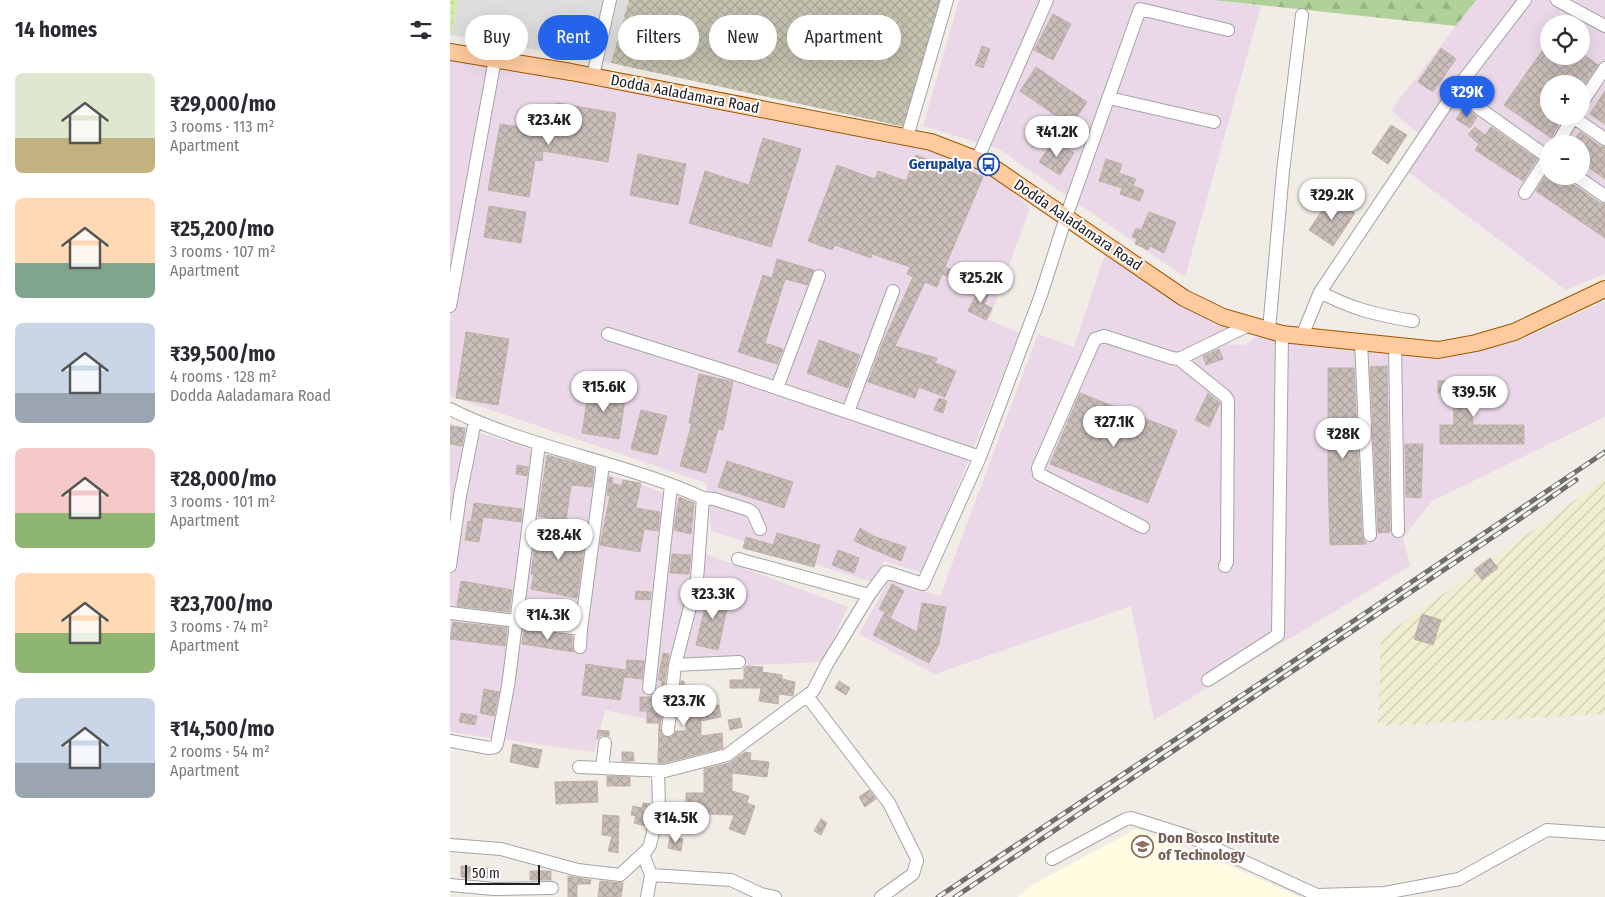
<!DOCTYPE html>
<html lang="en">
<head>
<meta charset="utf-8">
<style>
  body { margin:0; font-family:"Fira Sans Condensed",sans-serif; background:#f7f7f7; color:#2b2b33; height:100vh; display:flex; flex-direction:column; font-size:19px; white-space:nowrap }
  * { box-sizing:border-box; margin:0 }
  p { font-size:16px; color:#7c7c81 }
  .icon { flex:none; width:28px; height:28px; fill:none; stroke:currentColor; stroke-width:2; stroke-linecap:round; stroke-linejoin:round }
  .map { position:relative; flex:1; overflow:hidden }
  .sheet { display:flex; flex-direction:column; background:#fff; width:450px }
  .sheet>* { flex:none }
  .hud { position:absolute; left:15px; top:15px; width:475px; height:45px; display:flex; gap:10px }
  .fabs { position:absolute; left:1090px; top:15px; display:grid; gap:10px }
  .fabs a { display:grid; place-items:center; width:50px; height:50px; border-radius:50%; background:#fff; box-shadow:0 5px 20px #0002; font-size:25px }
  .scale { position:absolute; left:15px; bottom:12px; width:75px; box-sizing:border-box; padding-left:5px; border:2px solid #202020; border-top:0; font-size:14px; line-height:18px; white-space:nowrap; color:#202020; -webkit-text-stroke:4px #fff; paint-order:stroke }
  .price { position:absolute; translate:-50% -42px; padding:0 11px; border-radius:18px; background:#fff; color:#222; font-size:16px; line-height:32px; filter:drop-shadow(0 1px 2px #0008) }
  .price::after { content:''; position:absolute; left:50%; top:30px; width:15px; height:11px; margin-left:-8px; background:inherit; clip-path:polygon(0 0,100% 0,50% 100%) }
  .price.active { background:#2563eb; color:#fff }
  ul { padding:0; list-style:none }
  li { display:flex; align-items:center; gap:15px; height:125px; padding:0 15px }
  li span { display:grid; place-items:center; flex:none; width:140px; height:100px; border-radius:8px; color:#555 }
  li>.icon { margin-inline-start:auto }
  span .icon { width:60px; height:60px; fill:#fffc; stroke-width:1 }
  li b { font-size:21px }
  h2 { display:flex; justify-content:space-between; align-items:center; height:60px; padding:0 15px; font-size:21px }
  .chip { padding:0 18px; border-radius:22px; background:#fff; box-shadow:0 5px 20px #0002; font-size:18px; line-height:45px }
  .chip.active { background:#2563eb; color:#fff }
  main { display:flex; flex:1; min-height:0 }
  .map>svg:first-child { display:block }
</style>
</head>
<body>
<main>
<section class="sheet">
<h2>14 homes<svg class="icon" aria-label="filters" viewBox="0 0 24 24"><path d="M4 7h16M4 17h16"/><circle cx="9" cy="7" r="2"/><circle cx="15" cy="17" r="2"/></svg></h2>
<ul>
<li><span style="background:linear-gradient(#dfe7d0 65%,#c2b280 0)"><svg class="icon" aria-label="home" viewBox="0 0 24 24"><path d="M3 11l9-7 9 7M6 9v11h12V9"/></svg></span><div><b>₹29,000/mo</b><p>3 rooms · 113 m²</p><p>Apartment</p></div></li>
<li><span style="background:linear-gradient(#ffd9b3 65%,#7fa58c 0)"><svg class="icon" aria-label="home" viewBox="0 0 24 24"><path d="M3 11l9-7 9 7M6 9v11h12V9"/></svg></span><div><b>₹25,200/mo</b><p>3 rooms · 107 m²</p><p>Apartment</p></div></li>
<li><span style="background:linear-gradient(#c9d6e8 70%,#9aa5b1 0)"><svg class="icon" aria-label="home" viewBox="0 0 24 24"><path d="M3 11l9-7 9 7M6 9v11h12V9"/></svg></span><div><b>₹39,500/mo</b><p>4 rooms · 128 m²</p><p>Dodda Aaladamara Road</p></div></li>
<li><span style="background:linear-gradient(#f6c9c9 65%,#8fb573 0)"><svg class="icon" aria-label="home" viewBox="0 0 24 24"><path d="M3 11l9-7 9 7M6 9v11h12V9"/></svg></span><div><b>₹28,000/mo</b><p>3 rooms · 101 m²</p><p>Apartment</p></div></li>
<li><span style="background:linear-gradient(#ffd9b3 60%,#8fb573 0)"><svg class="icon" aria-label="home" viewBox="0 0 24 24"><path d="M3 11l9-7 9 7M6 9v11h12V9"/></svg></span><div><b>₹23,700/mo</b><p>3 rooms · 74 m²</p><p>Apartment</p></div></li>
<li><span style="background:linear-gradient(#c9d6e8 65%,#9aa5b1 0)"><svg class="icon" aria-label="home" viewBox="0 0 24 24"><path d="M3 11l9-7 9 7M6 9v11h12V9"/></svg></span><div><b>₹14,500/mo</b><p>2 rooms · 54 m²</p><p>Apartment</p></div></li>
</ul>
</section>
<div class="map">
<svg width="1155" height="897" viewBox="0 0 1155 897">
  <defs>
    <pattern id="construction-cross-hatch" width="8" height="8" patternUnits="userSpaceOnUse" patternTransform="scale(1.25)"><rect width="8" height="8" fill="#c6c3b1"/><path d="M0 0l8 8M0 8l8-8" fill="none" stroke="#aaa798"/></pattern>
    <pattern id="farmland-furrows" width="10" height="10" patternUnits="userSpaceOnUse" patternTransform="scale(1.25)"><rect width="10" height="10" fill="#f0eed1"/><path d="M-1 1l2-2M0 10L10 0M9 11l2-2" fill="none" stroke="#ceccb3"/></pattern>
    <pattern id="grass-dots" width="8" height="8" patternUnits="userSpaceOnUse" patternTransform="scale(1.25)"><rect width="8" height="8" fill="#d2ebab"/><path d="M2 2h.1M6 6h.1" fill="none" stroke="#b4c993" stroke-width="1.8" stroke-linecap="round"/></pattern>
    <pattern id="forest-firs" width="22" height="20" patternUnits="userSpaceOnUse" patternTransform="scale(1.25)"><rect width="22" height="20" fill="#b0d19a"/><path d="M5 1l3.5 6h-7zM16 11l3.5 6h-7z" fill="#97b384"/></pattern>
    <pattern id="building-cross-hatch" width="8" height="8" patternUnits="userSpaceOnUse" patternTransform="scale(1.25)"><rect width="8" height="8" fill="#c9beb9"/><path d="M0 0l8 8M0 8l8-8" fill="none" stroke="#aca39f"/></pattern>
  </defs>
  <rect width="100%" height="100%" fill="#f1ece6"/>
  <!-- residential -->
  <path fill="#dedddd" d="M8,0H179L161,63L1,35Z"/>
  <!-- industrial -->
  <path fill="#ead8e8" fill-rule="evenodd" d="M509,0H763L811,6L735,277L549,149L473,126Z
    M1026,0H1155V274L1116,290L958,172L978,142L941,110ZM1099,24H1131V56H1099ZM1099,84H1131V116H1099ZM1099,144H1131V176H1099Z
    M0,59L105,77L484,151L546,175L580,208L539,320L570,333L473,573L434,561L425,583L261,531L256,483L0,396Z
    M655,254L779,328L777,344L795,345L806,337L978,357L1084,334L1155,301V417L982,501L953,538L960,566L704,720L681,606L485,674L409,634L439,580L490,596L588,334L624,347Z
    M0,423L247,503L250,552L398,607L372,662L214,669L210,722L155,710L144,752L0,732Z"/>
  <!-- education -->
  <path fill="#fffce1" d="M686,829L778,865L850,897H568L584,884Z"/>
  <!-- construction -->
  <path fill="url(#construction-cross-hatch)" d="M179,0H492L455,127L161,63Z"/>
  <!-- farmland -->
  <path fill="url(#farmland-furrows)" d="M1155,479V714L928,726L931,638Z"/>
  <!-- grass -->
  <path fill="url(#grass-dots)" d="M0,0H8L1,35H0Z"/>
  <!-- forest -->
  <path fill="url(#forest-firs)" d="M763,0H1026L1006,26Z"/>
  <!-- building -->
  <path fill="url(#building-cross-hatch)" stroke="#c3b1a8" d="M603,14L621,24L603,60L584,50Z
    M1099,41V56H1132L1133,54L1148,65L1131,89V84H1099V98L1096,102L1099,104V116H1114L1101,138L1054,105Z
    M532,46L540,49L533,68L525,65Z
    M991,48L1006,59L983,92L968,82Z
    M586,67L637,102L621,126L570,91Z
    M1155,91V124L1140,114Z
    M107,103L166,113L158,162L93,151L92,161L85,160L79,197L38,190L50,124L102,132Z
    M1014,107L1027,117L1020,128L1006,119Z
    M941,125L957,135L938,164L922,153Z
    M1025,127L1035,135L1041,127L1087,159L1073,181L1025,150L1029,144L1018,134Z
    M1130,132L1150,146L1155,147V179L1131,162V144H1121Z
    M313,138L351,149L321,247L239,223L255,171L299,185Z
    M604,140L624,153L610,175L589,162Z
    M188,154L236,164L228,205L180,195Z
    M466,155L501,168L503,164L533,177L495,267L520,277L517,285L492,274L487,287L475,282L445,346L487,358L485,363L506,371L495,397L469,387L465,398L418,382L433,342L463,277L457,274L460,267L422,254L421,258L385,245L382,250L358,241L387,165L425,179L428,171L456,181Z
    M656,159L672,164L669,173L686,179L683,186L694,190L690,201L670,194L672,188L649,181Z
    M1099,171V176H1118L1121,183L1150,203L1155,204V238L1086,191Z
    M881,197L905,213L883,246L859,230Z
    M39,206L76,212L71,243L34,237Z
    M699,212L726,222L714,253L700,246L698,250L685,244L687,239L682,237L686,228L691,230Z
    M327,259L364,270L357,285L335,279L315,343L333,349L327,364L288,352L313,275L322,278Z
    M530,287L540,291L534,304L542,308L536,320L518,311Z
    M16,332L59,339L48,405L6,398Z
    M369,340L410,355L398,388L357,373Z
    M769,349L773,359L756,365L753,356Z
    M937,366L940,532L928,533L920,367Z
    M878,368H904L912,535L916,544L880,545L878,476Z
    M249,374L283,382L273,430L268,429L256,473L230,466L242,423H239Z
    M1039,379V391L1022,392L1023,425H1074V444H990V425H1004L1003,393H988V381Z
    M139,387L176,393L169,439L132,433Z
    M630,393L727,431L698,503L600,464Z
    M758,393L770,403L759,427L745,420Z
    M489,398L497,401L493,413L484,410Z
    M191,410L217,416L207,455L181,449Z
    M0,426L15,428L12,446L0,444Z
    M955,444H973L971,498L956,497Z
    M97,455L144,468L142,487L121,485L116,521L88,516Z
    M277,461L343,482L334,508L268,487Z
    M67,465L78,467L77,476L66,474Z
    M159,477L163,478L162,483L172,486L173,480L191,483L186,508L210,512L208,531L194,529L190,552L150,545L160,496L157,495Z
    M229,497L244,503L241,534L224,530Z
    M24,503L72,509L71,522L33,517L29,542L15,540L18,521L21,522Z
    M116,521L137,524L127,598L81,589L84,574H81L86,534L114,538Z
    M410,528L423,536L456,547L451,561L404,541Z
    M327,533L370,545L364,567L293,548L296,537L323,545Z
    M388,550L409,558L404,573L382,565Z
    M222,554L241,555L239,574L220,573Z
    M1040,558L1048,568L1032,580L1024,570Z
    M11,581L62,590L59,612L7,606Z
    M442,584L454,591L440,618L467,632L472,603L496,607L489,644L479,663L423,635L435,612L429,609Z
    M259,590L280,595L268,650L246,645Z
    M186,591L201,592L200,600L185,599Z
    M972,614L991,620L983,645L964,639Z
    M3,622L57,628L55,646L0,639Z
    M74,630L122,636V647L124,652L72,644Z
    M213,653L219,654L215,681L208,680Z
    M177,660L194,661L192,679L174,677L170,700L132,695L136,664L176,670Z
    M296,666L313,667L312,672L332,675V679L345,682L343,696L329,694L328,704L309,701L311,688H280V680H294V669Z
    M212,681H215L210,729L213,736L221,738L226,731H236V709L229,708L231,681H234V692H249V709L269,705L271,717L251,721V736L272,733L273,748L214,763H208L209,723H197V711H190V697H211Z
    M389,681L400,688L396,695L385,688Z
    M34,689L49,692L44,716L30,713Z
    M11,713L27,716L25,725L9,722Z
    M290,718L292,727L280,730L278,720Z
    M148,730L159,731V736L152,735L147,739Z
    M63,744L92,750L88,768L60,762Z
    M172,752H183L184,761H172Z
    M295,752L301,753L300,760L319,762L317,777L282,773V791L299,796L297,803L305,806L295,835L279,829L284,815L236,813V793H254V769L279,763Z
    M157,776L180,777V786H157Z
    M147,781L148,802L106,804L105,782Z
    M419,790L426,799L415,807L409,797Z
    M193,803L201,804L196,826L184,823L186,816L181,815L183,806L192,808Z
    M153,815L169,816L168,853L158,851L162,836L152,835Z
    M371,819L377,823L371,835L364,831Z
    M220,836L233,839L231,851L218,848Z
    M11,866L49,869V878L28,877V879L11,877Z
    M80,871H101V880H80Z
    M118,876L141,880L140,884H127V897H118Z
    M150,881L173,883L171,897H148Z"/>
  <g fill="none" stroke-linecap="round" stroke-linejoin="round">
    <defs>
      <path id="minor" d="M1107,0L1155,26
        M143,76L160,0
        M1005,91L1099,158
        M659,98L764,122
        M1131,104L1155,68
        M1123,117L1155,139
        M457,137L497,0
        M1107,144L1124,116
        M527,160L597,0
        M1126,176L1155,196
        M1075,193L1099,156
        M870,292C902,309 927,315 963,321
        M0,306L45,59
        M819,330L833,171L852,15
        M158,334L282,373L530,457
        M852,336L870,292L1005,91L1075,0
        M911,342L920,535
        M945,344L948,531
        M729,359L775,396L778,400L777,562L775,566
        M327,388L369,276
        M0,409C80,449 172,461 253,498L247,580L225,665L218,730
        M398,412L443,291
        M253,498L264,499L299,510L303,513L310,529
        M693,527L589,474L588,468L645,339L654,336L722,358L729,359L799,325
        M288,559L419,595
        M0,566L10,496L25,421
        M0,613L131,629
        M130,647L131,629L153,464
        M225,665L289,662
        M758,680L828,635L832,334
        M199,688L221,485
        M357,696L439,803L466,857L467,861L463,874L431,897
        M0,741L39,748L45,747L47,744L58,686L89,444
        M129,767L215,771L277,755L363,691L377,664L419,595L436,572L473,584L530,457L591,295L616,217L690,9L778,30
        M152,768L155,743
        M0,845L51,849L128,870L170,875L197,850L200,845L209,807L208,771
        M193,854L201,875L281,880L311,894L325,897
        M602,859L676,819L681,818L738,836L867,895L935,893L1009,879L1097,830L1155,834
        M0,885L44,889L102,888
        M197,897L201,875"/>
      <path id="major" d="M0,52L121,72L481,142L538,164L734,298L773,317L832,334L988,350L1026,343L1064,332L1155,289"/>
    </defs>
    <!-- minor casing -->
    <use href="#minor" stroke="#a4a4a4" stroke-width="14"/>
    <!-- major casing -->
    <use href="#major" stroke="#9c5700" stroke-width="18"/>
    <!-- minor -->
    <use href="#minor" stroke="#fff" stroke-width="12"/>
    <!-- major -->
    <use href="#major" stroke="#feca9e" stroke-width="16"/>
    <defs>
      <path id="rail" d="M488,897L884,634L1155,452
        M505,897L1064,523L1126,480"/>
    </defs>
    <!-- rail casing -->
    <use href="#rail" stroke="#6e6e6e" stroke-width="5"/>
    <!-- rail -->
    <use href="#rail" stroke="#fff" stroke-width="3" stroke-dasharray="9" stroke-linecap="butt"/>
  </g>
  <!-- icons -->
  <defs>
    <symbol id="bus-ring" viewBox="-11 -11 22 22"><circle r="9.5" fill="#fff" stroke="#1a4fb4" stroke-width="1.5"/><path d="M-5-6H5V4H4V6H2V4H-2V6H-4V4H-5ZM-3.5-4V0h7V-4ZM-3.5 1.2v1.5H-2V1.2ZM2 1.2v1.5H3.5V1.2Z" fill="#1a4fb4"/></symbol>
    <symbol id="university-ring" viewBox="-11 -11 22 22"><circle r="9.5" fill="#fff" stroke="#8d6e63" stroke-width="1.5"/><path d="M0-5L7-2L0 1L-7-2ZM-4 1L0 2.5L4 1V4Q0 6-4 4Z" fill="#8d6e63"/></symbol>
  </defs>
  <g fill-rule="evenodd">
    <use href="#bus-ring" x="526" y="152" width="25" height="25"/>
    <use href="#university-ring" x="680" y="834" width="25" height="25"/>
  </g>
  <g text-anchor="middle" dominant-baseline="central" stroke-width="4" stroke-linejoin="round" paint-order="stroke">
    <!-- street labels -->
    <g font-size="15" fill="#202020" stroke="#fff">
      <text transform="translate(235 94) rotate(11)">Dodda Aaladamara Road</text>
      <text transform="translate(628 225) rotate(34)">Dodda Aaladamara Road</text>
    </g>
    <!-- transit labels -->
    <g font-size="15" font-weight="bold" fill="#164399" stroke="#fff" text-anchor="end">
      <text x="522" y="164">Gerupalya</text>
    </g>
    <!-- education labels -->
    <g font-size="15" font-weight="bold" fill="#785e54" stroke="#fff" text-anchor="start">
      <text x="708" y="838">Don Bosco Institute<tspan x="708" dy="17">of Technology</tspan></text>
    </g>
  </g>
</svg>
<div class="fabs">
<a><svg class="icon" aria-label="locate" viewBox="0 0 24 24"><circle cx="12" cy="12" r="6"/><path d="M12 2v4M12 18v4M2 12h4M18 12h4"/></svg></a>
<a>+</a>
<a>−</a>
</div>
<div class="scale">50 m</div>
<b class="price active" style="left:1017px;top:118px">₹29K</b>
<b class="price" style="left:99px;top:146px">₹23.4K</b>
<b class="price" style="left:607px;top:158px">₹41.2K</b>
<b class="price" style="left:882px;top:221px">₹29.2K</b>
<b class="price" style="left:531px;top:304px">₹25.2K</b>
<b class="price" style="left:154px;top:413px">₹15.6K</b>
<b class="price" style="left:1024px;top:418px">₹39.5K</b>
<b class="price" style="left:664px;top:448px">₹27.1K</b>
<b class="price" style="left:893px;top:460px">₹28K</b>
<b class="price" style="left:109px;top:561px">₹28.4K</b>
<b class="price" style="left:263px;top:620px">₹23.3K</b>
<b class="price" style="left:98px;top:641px">₹14.3K</b>
<b class="price" style="left:234px;top:727px">₹23.7K</b>
<b class="price" style="left:226px;top:844px">₹14.5K</b>
<div class="hud">
<a class="chip">Buy</a>
<a class="chip active">Rent</a>
<a class="chip">Filters</a>
<a class="chip">New</a>
<a class="chip">Apartment</a>
</div>
</div>
</main>
</body>
</html>
